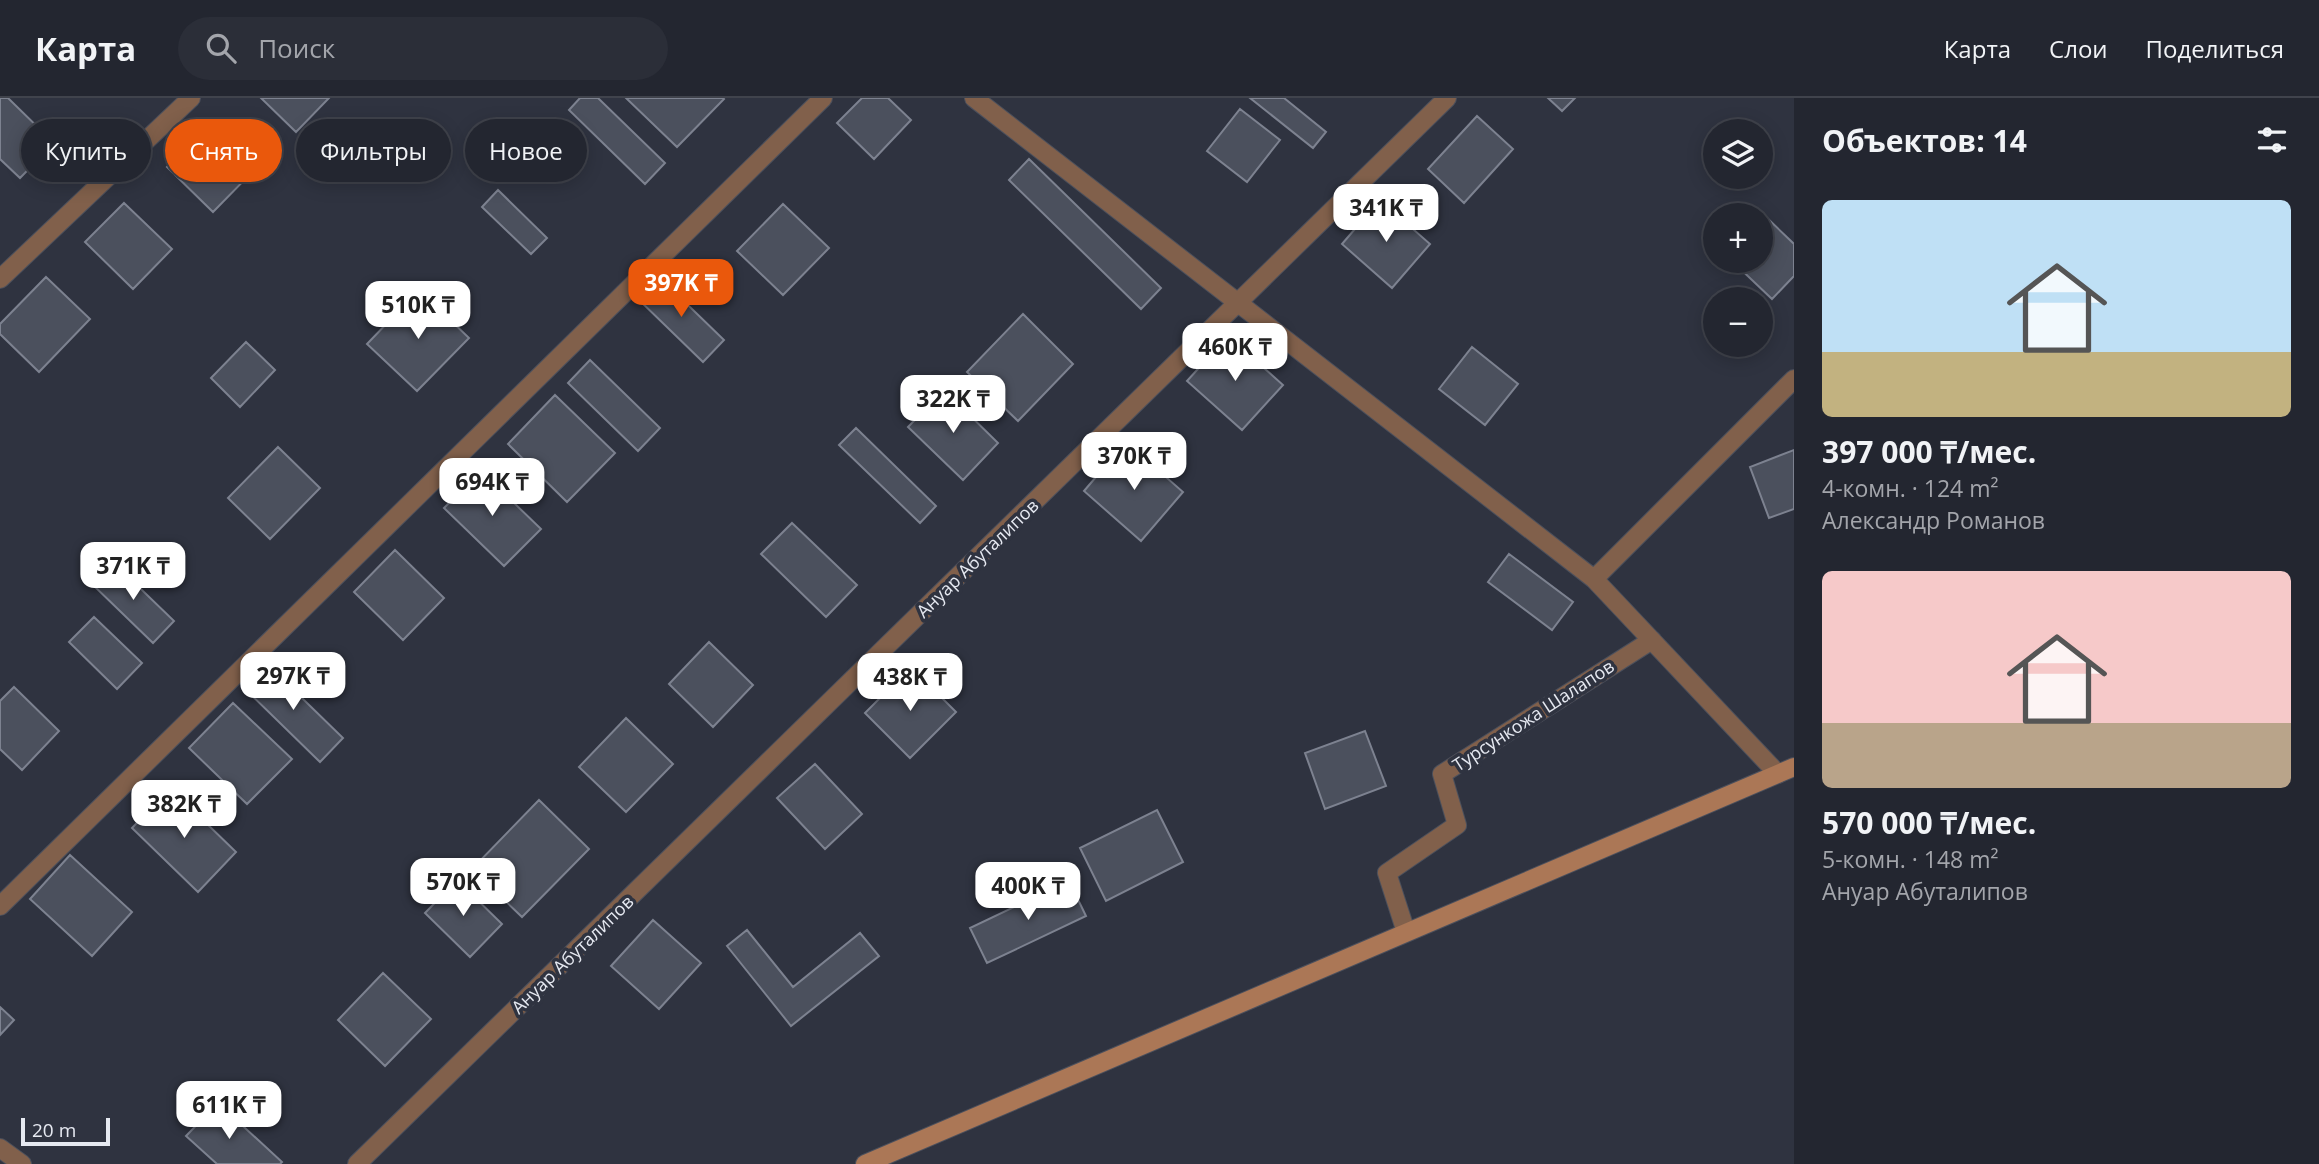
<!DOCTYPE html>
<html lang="ru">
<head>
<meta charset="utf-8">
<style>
  body { margin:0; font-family:"Open Sans",sans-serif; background:#2b2e38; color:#f1f3f6; height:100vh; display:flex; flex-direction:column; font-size:26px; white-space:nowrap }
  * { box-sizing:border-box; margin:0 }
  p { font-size:23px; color:#a3a5ab }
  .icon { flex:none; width:38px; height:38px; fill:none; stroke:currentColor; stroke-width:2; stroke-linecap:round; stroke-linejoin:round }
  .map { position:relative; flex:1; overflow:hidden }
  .drawer { display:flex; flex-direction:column; background:#232630; width:525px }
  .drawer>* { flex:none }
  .top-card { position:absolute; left:21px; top:21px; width:665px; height:63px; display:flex; gap:14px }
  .buttons { position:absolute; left:1703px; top:21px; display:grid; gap:14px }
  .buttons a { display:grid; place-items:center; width:70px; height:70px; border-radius:50%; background:#232630; box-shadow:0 4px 18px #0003,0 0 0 2px #40434c; font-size:35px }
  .scale { position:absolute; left:21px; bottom:18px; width:89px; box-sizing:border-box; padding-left:7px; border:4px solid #e6e9f1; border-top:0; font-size:19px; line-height:24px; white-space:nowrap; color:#e6e9f1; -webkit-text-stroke:5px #2f3340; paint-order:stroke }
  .price { position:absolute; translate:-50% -60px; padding:0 16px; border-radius:14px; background:#fff; color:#222; font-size:23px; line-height:46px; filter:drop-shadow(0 2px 4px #0008) }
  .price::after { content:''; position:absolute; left:50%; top:42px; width:21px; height:16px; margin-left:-10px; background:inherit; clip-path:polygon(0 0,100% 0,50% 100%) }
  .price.active { background:#ea580c; color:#fff }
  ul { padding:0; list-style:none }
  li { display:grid; align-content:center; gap:14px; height:371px; padding:0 28px }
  li span { display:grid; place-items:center; height:217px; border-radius:10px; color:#555 }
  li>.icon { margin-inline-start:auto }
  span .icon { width:126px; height:126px; fill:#fffc; stroke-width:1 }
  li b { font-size:30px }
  h2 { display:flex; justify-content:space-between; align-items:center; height:84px; padding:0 28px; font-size:30px }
  .pill { padding:0 24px; border-radius:32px; background:#232630; box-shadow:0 4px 18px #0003,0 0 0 2px #40434c; font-size:24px; line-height:63px }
  .pill.active { background:#ea580c; color:#fff }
  header { display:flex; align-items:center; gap:42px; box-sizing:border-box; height:98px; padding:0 35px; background:#232630; border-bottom:2px solid #40434c }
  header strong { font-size:33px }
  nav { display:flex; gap:38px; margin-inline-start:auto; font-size:24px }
  .search { width:490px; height:63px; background:#2b2e38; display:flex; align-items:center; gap:18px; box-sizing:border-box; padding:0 24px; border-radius:38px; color:#a3a5ab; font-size:26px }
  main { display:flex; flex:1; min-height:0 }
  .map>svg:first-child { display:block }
</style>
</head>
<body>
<header>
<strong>Карта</strong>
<div class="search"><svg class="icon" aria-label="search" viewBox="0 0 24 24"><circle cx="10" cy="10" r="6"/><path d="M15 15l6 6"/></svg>Поиск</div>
<nav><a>Карта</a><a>Слои</a><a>Поделиться</a></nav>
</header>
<main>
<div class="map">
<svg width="1794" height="1066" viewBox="0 0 1794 1066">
  <rect width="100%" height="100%" fill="#2f3340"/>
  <!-- building -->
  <path fill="#4b505d" stroke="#7d8290" stroke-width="2" d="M0,0H8L54,45L20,80L0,61Z
    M261,0H329L296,34Z
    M580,0H598L665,65L645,86L569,12Z
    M626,0H723L724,1L677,49Z
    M862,0H888L911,22L874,61L837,25Z
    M1250,0H1284L1326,34L1313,50Z
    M1548,0H1575L1562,13Z
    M1240,11L1280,42L1247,84L1207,53Z
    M1477,18L1513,51L1464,105L1428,71Z
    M214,21L260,66L213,114L167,69Z
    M1029,61L1161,190L1141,211L1009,82Z
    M498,92L547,140L531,156L482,109Z
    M1380,102L1430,146L1392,190L1342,146Z
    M124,105L172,151L133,191L85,144Z
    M783,106L829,150L783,197L737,153Z
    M1764,117L1794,146V178L1772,201L1732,163H1760V121Z
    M658,178L724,242L703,264L637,200Z
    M46,179L90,221L39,274L0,236V226Z
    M419,192L469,240L417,293L367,246Z
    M1023,216L1073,266L1018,323L967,274Z
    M1228,238L1283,287L1242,332L1187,283Z
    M246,244L275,272L240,309L211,280Z
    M1472,249L1518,286L1485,327L1439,291Z
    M590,262L660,330L638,353L568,285Z
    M944,292L998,345L963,382L908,329Z
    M555,297L615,355L567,404L508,346Z
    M856,330L936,408L920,425L839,347Z
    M1126,344L1183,394L1141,443L1084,393Z
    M278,349L320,390L270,441L228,400Z
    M1794,352V411L1769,420L1750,369Z
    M481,373L541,431L504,468L444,410Z
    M792,425L857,487L826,519L761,456Z
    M395,452L444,500L403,542L354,494Z
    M1509,456L1573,504L1552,532L1488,484Z
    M113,464L174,523L153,545L92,486Z
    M94,519L142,565L117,591L69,544Z
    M709,544L753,587L713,629L669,586Z
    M266,565L343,640L320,664L243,589Z
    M911,569L956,614L910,660L865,615Z
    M14,589L59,633L22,672L0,651V603Z
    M233,605L292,661L247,706L189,650Z
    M626,620L673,666L626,714L579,669Z
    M1365,633L1386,688L1325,711L1305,655Z
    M815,666L862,716L825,751L777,700Z
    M170,690L236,754L198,794L132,730Z
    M539,702L589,751L522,819L472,771Z
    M1157,712L1183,764L1106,803L1080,750Z
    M70,757L132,814L92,858L30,801Z
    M457,782L502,826L470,859L425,815Z
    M1069,783L1086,818L987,865L970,830Z
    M653,822L701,865L659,911L611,868Z
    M747,832L793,889L860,835L879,858L791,928L727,848Z
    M383,875L431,921L385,968L338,922Z
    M0,909L14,922L0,937Z
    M218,1005L282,1064L280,1066H217L186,1038Z"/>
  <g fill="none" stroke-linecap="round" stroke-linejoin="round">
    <defs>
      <path id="street" d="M974,0L1594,481L1778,676
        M0,181L191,0
        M1594,481L1794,281
        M0,808L823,0
        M1406,834L1387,775L1457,727L1442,676L1652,542
        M0,1050L22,1066
        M357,1066L1447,0"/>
      <path id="secondary" d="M865,1066L1794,669"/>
    </defs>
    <!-- street casing -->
    <use href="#street" stroke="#4c505c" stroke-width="20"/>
    <!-- secondary casing -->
    <use href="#secondary" stroke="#4c505c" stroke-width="20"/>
    <!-- street -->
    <use href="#street" stroke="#81604b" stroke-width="18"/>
    <!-- secondary -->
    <use href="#secondary" stroke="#ab7756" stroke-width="18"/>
  </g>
  <g text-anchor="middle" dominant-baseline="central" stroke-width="7" stroke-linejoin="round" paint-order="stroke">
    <!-- street labels -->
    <g font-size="18" fill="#e6e9f1" stroke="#2f3340">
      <text transform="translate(977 460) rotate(-44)">Ануар Абуталипов</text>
      <text transform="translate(1533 617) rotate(-33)">Турсункожа Шалапов</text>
      <text transform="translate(572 856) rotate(-44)">Ануар Абуталипов</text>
    </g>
  </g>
</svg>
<div class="buttons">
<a><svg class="icon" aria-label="layers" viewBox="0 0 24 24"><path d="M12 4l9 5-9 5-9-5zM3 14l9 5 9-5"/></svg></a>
<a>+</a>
<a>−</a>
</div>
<div class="scale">20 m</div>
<b class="price" style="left:1386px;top:146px">341K ₸</b>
<b class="price active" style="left:681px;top:221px">397K ₸</b>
<b class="price" style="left:418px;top:243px">510K ₸</b>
<b class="price" style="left:1235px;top:285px">460K ₸</b>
<b class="price" style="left:953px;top:337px">322K ₸</b>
<b class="price" style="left:1134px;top:394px">370K ₸</b>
<b class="price" style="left:492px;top:420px">694K ₸</b>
<b class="price" style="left:133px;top:504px">371K ₸</b>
<b class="price" style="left:293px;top:614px">297K ₸</b>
<b class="price" style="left:910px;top:615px">438K ₸</b>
<b class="price" style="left:184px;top:742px">382K ₸</b>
<b class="price" style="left:463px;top:820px">570K ₸</b>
<b class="price" style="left:1028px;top:824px">400K ₸</b>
<b class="price" style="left:229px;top:1043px">611K ₸</b>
<div class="top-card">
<a class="pill">Купить</a>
<a class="pill active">Снять</a>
<a class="pill">Фильтры</a>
<a class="pill">Новое</a>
</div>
</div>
<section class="drawer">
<h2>Объектов: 14<svg class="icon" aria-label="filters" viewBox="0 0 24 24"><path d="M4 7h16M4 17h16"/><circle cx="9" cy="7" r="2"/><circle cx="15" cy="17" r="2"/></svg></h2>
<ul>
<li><span style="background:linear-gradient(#bfe0f5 70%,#c2b280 0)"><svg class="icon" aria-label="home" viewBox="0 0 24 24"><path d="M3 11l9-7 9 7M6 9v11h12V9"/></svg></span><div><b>397 000 ₸/мес.</b><p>4-комн. · 124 m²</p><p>Александр Романов</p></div></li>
<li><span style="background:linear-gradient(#f6c9c9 70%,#b9a48a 0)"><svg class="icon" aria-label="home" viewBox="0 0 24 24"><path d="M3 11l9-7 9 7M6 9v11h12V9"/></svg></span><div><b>570 000 ₸/мес.</b><p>5-комн. · 148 m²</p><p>Ануар Абуталипов</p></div></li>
</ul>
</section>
</main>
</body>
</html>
